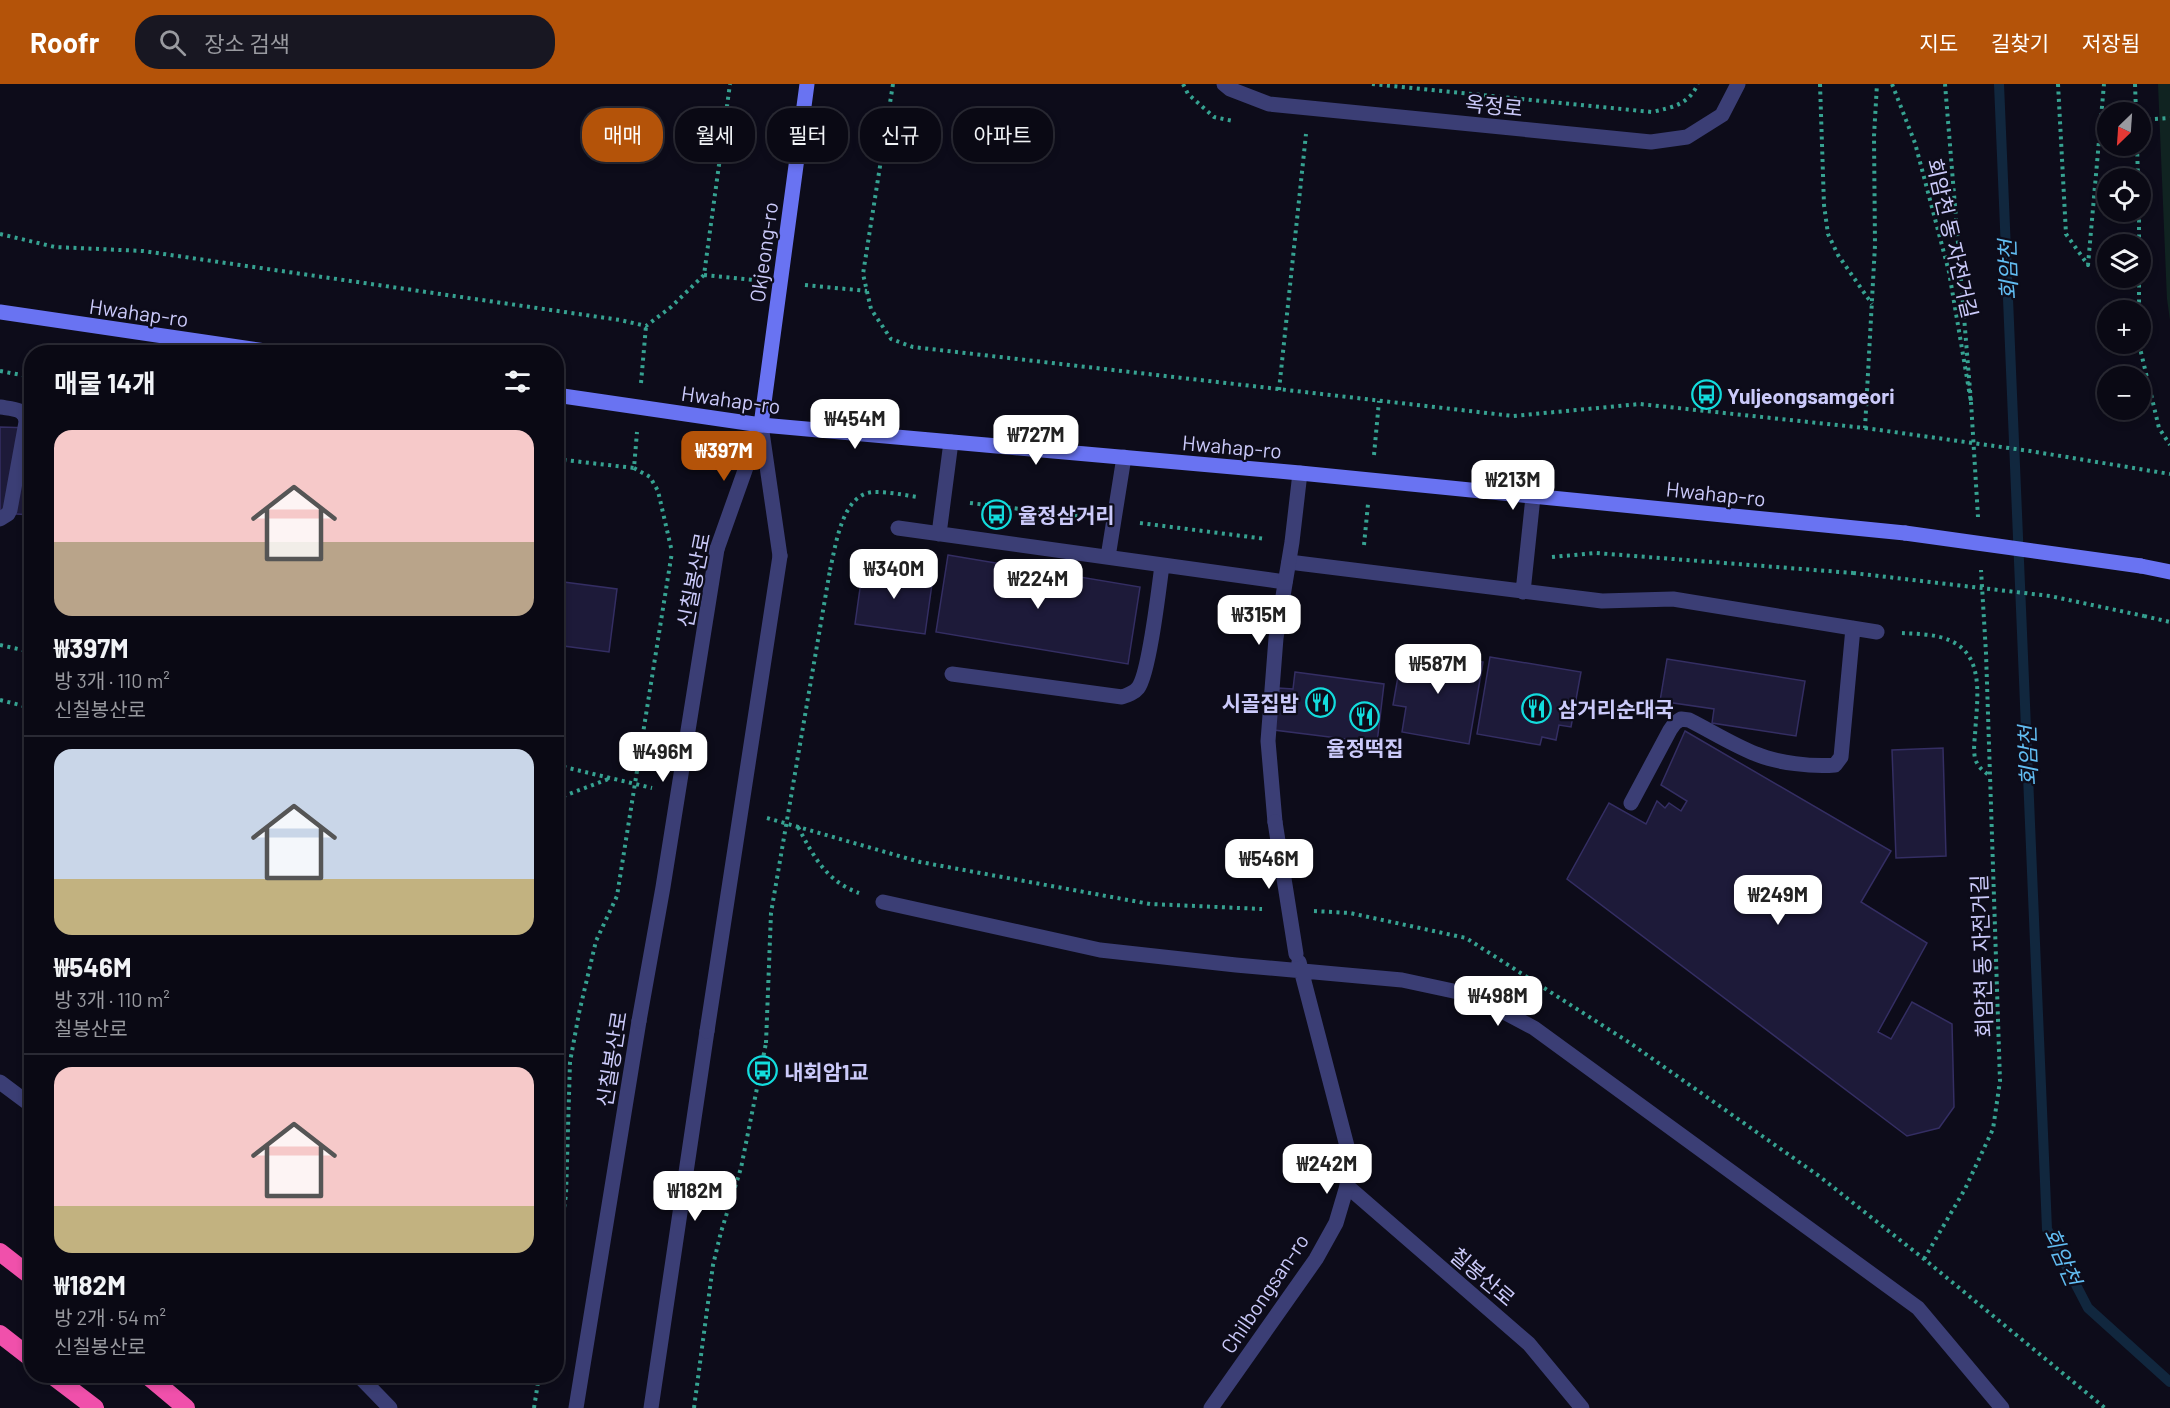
<!DOCTYPE html>
<html lang="ko">
<head>
<meta charset="utf-8">
<style>
  body { margin:0; font-family:Barlow,"Noto Sans KR",sans-serif; background:#181722; color:#f1f3f6; height:100vh; display:flex; flex-direction:column; font-size:22px; white-space:nowrap }
  * { box-sizing:border-box; margin:0 }
  p { font-size:20px; color:#999aa0 }
  .icon { flex:none; width:33px; height:33px; fill:none; stroke:currentColor; stroke-width:2; stroke-linecap:round; stroke-linejoin:round }
  .map { position:relative; flex:1; overflow:hidden }
  .panel { position:absolute; left:24px; top:261px; width:540px; height:1038px; display:flex; flex-direction:column; background:#0a0914; border-radius:24px; box-shadow:0 3px 9px #0003,0 0 0 2px #2a2a34 }
  .panel>* { flex:none }
  .hud { position:absolute; left:582px; top:24px; width:570px; height:54px; display:flex; gap:12px }
  .needle { width:39px; rotate:205deg }
  .fabs { position:absolute; left:2097px; top:18px; display:grid; gap:12px }
  .fabs a { display:grid; place-items:center; width:54px; height:54px; border-radius:50%; background:#0a0914; box-shadow:0 3px 9px #0003,0 0 0 2px #2a2a34; font-size:30px }
  .price { position:absolute; translate:-50% -51px; padding:0 14px; border-radius:12px; background:#fff; color:#222; font-size:20px; line-height:39px; filter:drop-shadow(0 2px 3px #0008) }
  .price::after { content:''; position:absolute; left:50%; top:36px; width:18px; height:14px; margin-left:-9px; background:inherit; clip-path:polygon(0 0,100% 0,50% 100%) }
  .price.selected { background:#b45309; color:#fff }
  ul { padding:0; list-style:none }
  li { display:grid; align-content:center; gap:12px; height:318px; padding:0 30px }
  li+li { border-top:2px solid #2a2a34 }
  li span { display:grid; place-items:center; height:186px; border-radius:18px; color:#555 }
  li>.icon { margin-inline-start:auto }
  span .icon { width:108px; height:108px; fill:#fffc; stroke-width:1 }
  li b { font-size:26px }
  h2 { display:flex; justify-content:space-between; align-items:center; height:72px; padding:0 30px; font-size:26px }
  .chip { padding:0 21px; border-radius:24px; background:#0a0914; box-shadow:0 3px 9px #0003,0 0 0 2px #2a2a34; font-size:21px; line-height:54px }
  .chip.selected { background:#b45309; color:#fff }
  header { display:flex; align-items:center; gap:36px; box-sizing:border-box; height:84px; padding:0 30px; background:#b45309; color:#fff }
  header strong { font-size:28px }
  nav { display:flex; gap:33px; margin-inline-start:auto; font-size:21px }
  .search { width:420px; height:54px; background:#181722; display:flex; align-items:center; gap:15px; box-sizing:border-box; padding:0 21px; border-radius:24px; color:#999aa0; font-size:22px }
  .map>svg:first-child { display:block }
</style>
</head>
<body>
<header>
<strong>Roofr</strong>
<div class="search"><svg class="icon" aria-label="search" viewBox="0 0 24 24"><circle cx="10" cy="10" r="6"/><path d="M15 15l6 6"/></svg>장소 검색</div>
<nav><a>지도</a><a>길찾기</a><a>저장됨</a></nav>
</header>
<div class="map">
<svg width="2170" height="1324" viewBox="0 0 2170 1324">
  <rect width="100%" height="100%" fill="#0d0c1a"/>
  <!-- green -->
  <path fill="#102321" d="M2158,0H2170V236L2167,215Z"/>
  <g fill="none" stroke-linecap="round" stroke-linejoin="round">
    <!-- stream -->
    <path stroke="#11273e" stroke-width="10" d="M1999,0L2047,1145L2088,1224L2170,1298"/>
  </g>
  <!-- building -->
  <path fill="#1d1a39" stroke="#342e63" stroke-width="1.5" d="M0,343L32,344V431L0,429Z
    M948,471L1140,503L1128,580L936,548Z
    M863,483L933,493L925,550L855,540Z
    M556,497L617,505L609,568L556,561Z
    M1403,564L1483,578L1469,660L1402,648L1406,623L1393,621Z
    M1490,573L1581,588L1571,643L1559,641L1556,656L1542,653L1540,661L1477,650Z
    M1667,575L1805,597L1796,652L1712,639L1714,625L1660,617Z
    M1295,588L1384,600L1377,659L1274,646L1279,604L1293,605Z
    M1685,647L1891,767L1861,818L1927,859L1878,948L1891,955L1912,918L1952,940L1954,1023L1939,1044L1907,1052L1567,795L1609,719L1646,740L1657,717L1665,724L1669,719L1681,727L1687,717L1661,701Z
    M1943,664L1946,772L1896,774L1892,666Z"/>
  <g fill="none" stroke-linecap="round" stroke-linejoin="round">
    <!-- path -->
    <path stroke="#36a291" stroke-width="4" stroke-dasharray="3 4.5" stroke-linecap="butt" d="M893,0L863,190L871,225L891,255L913,263L1513,332L1640,320L1865,344L1875,161L1874,52L1877,0
      M1183,0L1188,10L1214,33L1233,37
      M1372,0L1652,28C1673,23 1688,21 1698,0
      M1820,0L1824,121L1828,150L1838,171L1872,220
      M1892,0L1915,59L1949,188L1971,318L1945,0
      M2058,0L2066,150L2088,181L2104,0
      M2135,0L2136,28
      M2140,36L2170,34
      M2137,62L2138,94
      M2139,128V160
      M0,150L55,163L143,167L620,236L646,242L671,223L704,191L730,0
      M704,191L755,196
      M805,201L867,207
      M2139,226V194
      M2139,260L2159,344L2170,361
      M0,287L32,293
      M641,299L646,242
      M1279,306L1306,50
      M1971,318L1978,433
      M1374,371L1379,317
      M556,375L634,384L637,348
      M634,384L650,393L658,407L672,468
      M970,419L1088,433
      M1140,439L1266,455
      M1364,461L1368,420
      M1552,473L1596,469L1853,489
      M830,486C836,461 842,407 876,408C890,408 904,411 918,413
      M2144,532L2170,538
      M1902,549C1918,550 1937,550 1951,557C1987,573 1976,621 1975,652C1974,660 1973,673 1977,679C1980,685 1985,688 1990,692
      M0,561L32,568
      M0,616L32,624
      M556,681L652,704
      M556,715L611,694
      M767,734L920,778L1150,820L1262,825
      M798,743C814,773 826,797 859,809
      M1314,827L1350,829L1466,854L1630,959L1819,1092L1924,1175L2105,1324
      M556,1175L566,1111L570,978L579,929
      M1924,1175L1965,1105L1993,1045L2000,997L1986,569L1981,486
      M534,1324L539,1292
      M694,1324L713,1181L721,1148L741,1084L766,959"/>
    <!-- service -->
    <path stroke="#3b3e75" stroke-width="15" d="M0,323C11,325 26,324 26,338L10,426L8,430L0,435
      M556,329L559,311
      M898,444L1285,498
      M939,450L951,358
      M1108,473L1124,373
      M1289,478L1602,517L1673,515L1877,548
      M1523,508L1533,413
      M952,590L1122,613C1128,611 1134,609 1138,604C1149,590 1159,504 1162,481
      M1631,719L1670,646L1675,639L1681,635L1689,636C1711,647 1733,661 1756,670C1777,679 1813,683 1835,681L1841,673L1853,544
      M1347,1102L1529,1260L1582,1324"/>
    <!-- minor -->
    <path stroke="#3b3e75" stroke-width="15" d="M1224,0L1230,5L1269,20L1651,58L1687,53L1722,31L1738,0
      M1275,738L1268,657L1269,644L1276,554L1292,458L1300,389
      M883,818L1100,866L1236,881L1402,896L1472,911L1534,944L1918,1224L2002,1324
      M0,998L32,1022
      M359,1292L390,1324
      M1211,1324L1316,1175L1336,1139L1347,1102L1348,1066L1299,878"/>
    <!-- tertiary -->
    <path stroke="#3b3e75" stroke-width="15" d="M761,341L780,472
      M717,465L760,344
      M576,1324L639,937
      M651,1324L707,947"/>
    <!-- secondary -->
    <path stroke="#6973f2" stroke-width="15" d="M0,228L272,268
      M556,311L761,341L1300,389L1905,449
      M761,341L807,0
      M2141,482L2170,488"/>
    <!-- motorway -->
    <path stroke="#f050ab" stroke-width="18" d="M0,1168L32,1193
      M0,1250L32,1275
      M53,1292L95,1324
      M148,1292L186,1324"/>
    <!-- path-bridge -->
    <path stroke="#36a291" stroke-width="4" stroke-dasharray="3 4.5" stroke-linecap="butt" d="M1865,344L2030,367L2170,390
      M1853,489L2050,512L2144,532
      M579,929L596,857L617,812L672,468
      M766,959L771,829L830,486"/>
    <!-- minor-bridge -->
    <path stroke="#3b3e75" stroke-width="15" d="M1275,738L1296,870"/>
    <!-- tertiary-bridge -->
    <path stroke="#3b3e75" stroke-width="15" d="M639,937L663,803L717,465
      M707,947L780,472"/>
    <!-- secondary-bridge -->
    <path stroke="#6973f2" stroke-width="15" d="M1905,449L2141,482"/>
  </g>
  <!-- icons -->
  <defs>
    <symbol id="bus-ring" viewBox="-11 -11 22 22"><circle r="9.5" fill="#0d0c1a" stroke="#13dcdd" stroke-width="1.5"/><path d="M-5-6H5V4H4V6H2V4H-2V6H-4V4H-5ZM-3.5-4V0h7V-4ZM-3.5 1.2v1.5H-2V1.2ZM2 1.2v1.5H3.5V1.2Z" fill="#13dcdd"/></symbol>
    <symbol id="restaurant-ring" viewBox="-11 -11 22 22"><circle r="9.5" fill="#0d0c1a" stroke="#13dcdd" stroke-width="1.5"/><path d="M-5-6h1v4h1v-4h1v4h1v-4h1v5L-1.5 .5V6h-2V.5L-5-1ZM5-6V6H3V1.5H1.5Q1.5-4 5-6Z" fill="#13dcdd"/></symbol>
  </defs>
  <g fill-rule="evenodd">
    <use href="#bus-ring" x="1690" y="294" width="33" height="33"/>
    <use href="#bus-ring" x="980" y="414" width="33" height="33"/>
    <use href="#restaurant-ring" x="1304" y="602" width="33" height="33"/>
    <use href="#restaurant-ring" x="1520" y="608" width="33" height="33"/>
    <use href="#restaurant-ring" x="1348" y="616" width="33" height="33"/>
    <use href="#bus-ring" x="746" y="970" width="33" height="33"/>
  </g>
  <g text-anchor="middle" dominant-baseline="central" stroke-width="4.5" stroke-linejoin="round" paint-order="stroke">
    <!-- street labels -->
    <g font-size="21" fill="#cbcafa" stroke="#0d0c1a">
      <text transform="translate(1494 21) rotate(6)">옥정로</text>
      <text transform="translate(1953 154) rotate(77)">회암천 동 자전거길</text>
      <text transform="translate(763 168) rotate(-82)">Okjeong-ro</text>
      <text transform="translate(139 228) rotate(8)">Hwahap-ro</text>
      <text transform="translate(731 315) rotate(8)">Hwahap-ro</text>
      <text transform="translate(1232 362) rotate(5)">Hwahap-ro</text>
      <text transform="translate(1716 409) rotate(6)">Hwahap-ro</text>
      <text transform="translate(693 496) rotate(-79)">신칠봉산로</text>
      <text transform="translate(1981 872) rotate(-92)">회암천 동 자전거길</text>
      <text transform="translate(611 975) rotate(-81)">신칠봉산로</text>
      <text transform="translate(1483 1192) rotate(40)">칠봉산로</text>
      <text transform="translate(1264 1209) rotate(-56)">Chilbongsan-ro</text>
    </g>
    <!-- poi labels -->
    <g font-size="21" font-weight="bold" fill="#cbcafa" stroke="#0d0c1a" text-anchor="start">
      <text x="1727" y="311">Yuljeongsamgeori</text>
      <text x="1018" y="430">율정삼거리</text>
      <text x="1299" y="618" text-anchor="end">시골집밥</text>
      <text x="1558" y="624">삼거리순대국</text>
      <text x="1365" y="663" text-anchor="middle">율정떡집</text>
      <text x="784" y="987">내회암1교</text>
    </g>
    <!-- water labels -->
    <g font-size="22" font-style="italic" fill="#61bcf1" stroke="#0d0c1a">
      <text transform="translate(2007 186) rotate(-92)">회암천</text>
      <text transform="translate(2027 672) rotate(-92)">회암천</text>
      <text transform="translate(2063 1172) rotate(66)">회암천</text>
    </g>
  </g>
</svg>
<div class="fabs">
<a><svg class="needle" viewBox="-14 -14 28 28"><path d="M0-13l5 13h-10z" fill="#e53935"/><path d="M0 13l5-13h-10z" fill="#999aa0"/></svg></a>
<a><svg class="icon" aria-label="locate" viewBox="0 0 24 24"><circle cx="12" cy="12" r="6"/><path d="M12 2v4M12 18v4M2 12h4M18 12h4"/></svg></a>
<a><svg class="icon" aria-label="layers" viewBox="0 0 24 24"><path d="M12 4l9 5-9 5-9-5zM3 14l9 5 9-5"/></svg></a>
<a>+</a>
<a>−</a>
</div>
<b class="price" style="left:855px;top:366px">₩454M</b>
<b class="price" style="left:1036px;top:382px">₩727M</b>
<b class="price selected" style="left:724px;top:398px">₩397M</b>
<b class="price" style="left:1513px;top:427px">₩213M</b>
<b class="price" style="left:894px;top:516px">₩340M</b>
<b class="price" style="left:1038px;top:526px">₩224M</b>
<b class="price" style="left:1259px;top:562px">₩315M</b>
<b class="price" style="left:1438px;top:611px">₩587M</b>
<b class="price" style="left:663px;top:699px">₩496M</b>
<b class="price" style="left:1269px;top:806px">₩546M</b>
<b class="price" style="left:1778px;top:842px">₩249M</b>
<b class="price" style="left:1498px;top:943px">₩498M</b>
<b class="price" style="left:1327px;top:1111px">₩242M</b>
<b class="price" style="left:695px;top:1138px">₩182M</b>
<div class="hud">
<a class="chip selected">매매</a>
<a class="chip">월세</a>
<a class="chip">필터</a>
<a class="chip">신규</a>
<a class="chip">아파트</a>
</div>
<section class="panel">
<h2>매물 14개<svg class="icon" aria-label="filters" viewBox="0 0 24 24"><path d="M4 7h16M4 17h16"/><circle cx="9" cy="7" r="2"/><circle cx="15" cy="17" r="2"/></svg></h2>
<ul>
<li><span style="background:linear-gradient(#f6c9c9 60%,#b9a48a 0)"><svg class="icon" aria-label="home" viewBox="0 0 24 24"><path d="M3 11l9-7 9 7M6 9v11h12V9"/></svg></span><div><b>₩397M</b><p>방 3개 · 110 m²</p><p>신칠봉산로</p></div></li>
<li><span style="background:linear-gradient(#c9d6e8 70%,#c2b280 0)"><svg class="icon" aria-label="home" viewBox="0 0 24 24"><path d="M3 11l9-7 9 7M6 9v11h12V9"/></svg></span><div><b>₩546M</b><p>방 3개 · 110 m²</p><p>칠봉산로</p></div></li>
<li><span style="background:linear-gradient(#f6c9c9 75%,#c2b280 0)"><svg class="icon" aria-label="home" viewBox="0 0 24 24"><path d="M3 11l9-7 9 7M6 9v11h12V9"/></svg></span><div><b>₩182M</b><p>방 2개 · 54 m²</p><p>신칠봉산로</p></div></li>
</ul>
</section>
</div>
</body>
</html>
